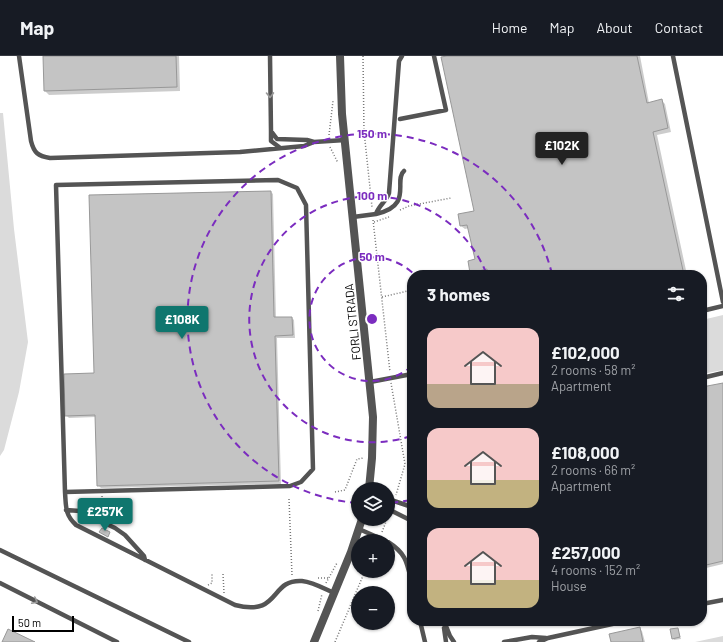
<!DOCTYPE html>
<html lang="en">
<head>
<meta charset="utf-8">
<style>
  body { margin:0; font-family:Barlow,sans-serif; background:#242831; color:#f1f3f6; height:100vh; display:flex; flex-direction:column; font-size:15px; white-space:nowrap }
  * { box-sizing:border-box; margin:0 }
  p { font-size:13px; color:#9ea1a6 }
  .icon { flex:none; width:22px; height:22px; fill:none; stroke:currentColor; stroke-width:2; stroke-linecap:round; stroke-linejoin:round }
  .map { position:relative; flex:1; overflow:hidden }
  .details { position:absolute; left:407px; top:214px; width:300px; height:356px; display:flex; flex-direction:column; background:#171b24; border-radius:16px; box-shadow:0 1px 3px #0004 }
  .details>* { flex:none }
  .controls { position:absolute; left:351px; top:426px; display:grid; gap:8px }
  .controls a { display:grid; place-items:center; width:44px; height:44px; border-radius:50%; background:#171b24; box-shadow:0 1px 3px #0004; font-size:20px }
  .scale { position:absolute; left:12px; bottom:10px; width:62px; box-sizing:border-box; padding-left:4px; border:2px solid #000; border-top:0; font-size:11px; line-height:14px; white-space:nowrap; color:#000; -webkit-text-stroke:3px #fff; paint-order:stroke }
  .price { position:absolute; translate:-50% -34px; padding:0 9px; border-radius:4px; background:#0f766e; color:#fff; font-size:13px; line-height:26px; filter:drop-shadow(0 1px 2px #0008) }
  .price::after { content:''; position:absolute; left:50%; top:24px; width:12px; height:9px; margin-left:-6px; background:inherit; clip-path:polygon(0 0,100% 0,50% 100%) }
  .price.on { background:#222; color:#fff }
  ul { padding:0; list-style:none }
  li { display:flex; align-items:center; gap:12px; height:100px; padding:0 20px }
  li span { display:grid; place-items:center; flex:none; width:112px; height:80px; border-radius:12px; color:#555 }
  li>.icon { margin-inline-start:auto }
  span .icon { width:48px; height:48px; fill:#fffc; stroke-width:1 }
  li b { font-size:17px }
  h2 { display:flex; justify-content:space-between; align-items:center; height:48px; padding:0 20px; font-size:17px }
  header { display:flex; align-items:center; gap:24px; box-sizing:border-box; height:56px; padding:0 20px; background:#171b24; border-bottom:1px solid #363941 }
  header strong { font-size:19px }
  nav { display:flex; gap:22px; margin-inline-start:auto; font-size:14px }
  .map>svg:first-child { display:block }
</style>
</head>
<body>
<header>
<strong>Map</strong>
<nav><a>Home</a><a>Map</a><a>About</a><a>Contact</a></nav>
</header>
<div class="map">
<svg width="723" height="586" viewBox="0 0 723 586">
  <rect width="100%" height="100%" fill="#fff"/>
  <!-- green -->
  <path fill="#dbdbdb" d="M0,57H3L14,173L28,286L19,336L4,394L0,400Z
    M723,259V314L702,318V264Z
    M723,580V586H695Z"/>
  <!-- shadow -->
  <path fill="#0003" d="M44,0H179L180,35L49,39L45,35Z
    M452,0H640L649,47L661,44L665,48L671,76L657,79L687,219H489L488,217L474,219L471,216L476,204L469,172L465,173L461,170L476,156Z
    M271,136L273,138L276,262H292L294,264L295,282H277L281,428L101,432L98,429L96,361L69,362L66,359L95,318Z
    M723,328V508L702,513V332Z
    M639,572L642,575L645,586H612Z
    M678,573L681,583L674,584L673,582Z"/>
  <!-- building -->
  <path fill="#c4c4c4" stroke="#989898" d="M43,0H176L177,31L44,35Z
    M447,0H637L647,47L662,43L668,72L653,76L684,219H488L487,213L470,217L468,205L475,203L467,169L460,170L458,158L474,155L441,1Z
    M271,135L274,261H292L293,279L275,280L279,425L97,430L95,359L65,360L64,318L94,317L89,139Z
    M723,327V505L702,510V331Z
    M102,472L110,476L108,481L99,476Z
    M640,571L643,586H611L609,578Z
    M678,572L680,581L672,583L670,573Z
    M8,573L35,586H2Z"/>
  <g fill="none" stroke-linecap="round" stroke-linejoin="round">
    <!-- path -->
    <path stroke="#767676" stroke-width="1.5" stroke-dasharray="1 2" stroke-linecap="butt" d="M363,0L364,75L372,151
      M329,79L333,45
      M330,91L338,107
      M400,154L409,150L451,142
      M373,164L390,316
      M374,166L389,161
      M382,241L412,234
      M391,327L405,408L396,439
      M335,436L345,434L357,403L364,402
      M102,440L103,458
      M289,443L292,519
      M355,459L358,445
      M382,476L387,463
      M223,518L224,537
      M318,522H328
      M326,527L337,507
      M208,529L212,527V518
      M318,555L322,538
      M335,586L365,515"/>
    <!-- lane -->
    <path stroke="#545454" stroke-width="4.5" d="M19,0L31,85C34,97 38,100 50,102L240,96L304,90L314,86
      M270,0L271,75L277,83L307,84L314,86L345,84
      M673,0L723,246
      M400,63L446,54L434,0
      M271,75V85L279,91
      M376,158C414,150 393,124 404,115
      M353,161L376,158C379,149 386,146 389,137L399,5L402,0
      M702,255L723,250
      M702,322L723,317
      M370,326L412,318
      M65,436L290,430L301,426L313,413L306,149L297,132L278,124L56,129L65,436C66,451 65,459 76,469L235,549C281,561 269,523 302,525C313,526 325,533 334,537
      M388,443L412,451
      M388,453L412,465
      M66,454L80,455L115,472L125,479L144,500L145,504
      M359,473L386,485
      M388,486C407,498 407,507 412,528
      M0,494L189,586
      M0,527L117,586
      M702,548L723,544
      M420,565L425,586
      M444,565L450,580L454,586
      M444,572L446,586
      M504,586L532,581L546,582
      M539,586L548,582L626,565"/>
    <!-- street -->
    <path stroke="#545454" stroke-width="8" d="M340,0L342,58L373,361L372,402L369,433
      M314,586L351,496L362,463"/>
  </g>
  <!-- one-way arrows -->
  <defs><path id="oneway-chevron" d="M-2-3.5L2.5 0L-2 3.5" fill="none" stroke-width="1.6" stroke-linecap="round" stroke-linejoin="round"/></defs>
  <g stroke="#989898">
    <use href="#oneway-chevron" transform="translate(270 39) rotate(89)"/>
    <use href="#oneway-chevron" transform="translate(35 545) rotate(27)"/>
  </g>
  <!-- distance rings -->
  <g fill="none" stroke="#7b2cbf" stroke-width="2" stroke-dasharray="7 5">
    <path d="M412 310A62 62 0 1 1 415 219"/>
    <path d="M411 380A123 123 0 1 1 487 219"/>
    <path d="M410 444A185 185 0 0 1 388 447M357 447A185 185 0 1 1 552 218"/>
  </g>
  <g text-anchor="middle" dominant-baseline="central" stroke-width="3" stroke-linejoin="round" paint-order="stroke">
    <!-- street labels -->
    <g font-size="12" fill="#000" stroke="#fff">
      <text transform="translate(352 266) rotate(-96)">FORLI STRADA</text>
    </g>
  </g>
  <circle cx="372" cy="263" r="6" fill="#7b2cbf" stroke="#fff" stroke-width="2"/>
  <g font-size="12" text-anchor="middle" font-weight="bold" fill="#7b2cbf" stroke="#fff" stroke-width="3" stroke-linejoin="round" paint-order="stroke">
    <text x="372" y="82">150 m</text>
    <text x="372" y="144">100 m</text>
    <text x="372" y="205">50 m</text>
  </g>
</svg>
<div class="controls">
<a><svg class="icon" aria-label="layers" viewBox="0 0 24 24"><path d="M12 4l9 5-9 5-9-5zM3 14l9 5 9-5"/></svg></a>
<a>+</a>
<a>−</a>
</div>
<div class="scale">50 m</div>
<b class="price on" style="left:562px;top:110px">£102K</b>
<b class="price" style="left:182px;top:284px">£108K</b>
<b class="price" style="left:105px;top:476px">£257K</b>
<section class="details">
<h2>3 homes<svg class="icon" aria-label="filters" viewBox="0 0 24 24"><path d="M4 7h16M4 17h16"/><circle cx="9" cy="7" r="2"/><circle cx="15" cy="17" r="2"/></svg></h2>
<ul>
<li><span style="background:linear-gradient(#f6c9c9 70%,#b9a48a 0)"><svg class="icon" aria-label="home" viewBox="0 0 24 24"><path d="M3 11l9-7 9 7M6 9v11h12V9"/></svg></span><div><b>£102,000</b><p>2 rooms · 58 m²</p><p>Apartment</p></div></li>
<li><span style="background:linear-gradient(#f6c9c9 65%,#c2b280 0)"><svg class="icon" aria-label="home" viewBox="0 0 24 24"><path d="M3 11l9-7 9 7M6 9v11h12V9"/></svg></span><div><b>£108,000</b><p>2 rooms · 66 m²</p><p>Apartment</p></div></li>
<li><span style="background:linear-gradient(#f6c9c9 65%,#c2b280 0)"><svg class="icon" aria-label="home" viewBox="0 0 24 24"><path d="M3 11l9-7 9 7M6 9v11h12V9"/></svg></span><div><b>£257,000</b><p>4 rooms · 152 m²</p><p>House</p></div></li>
</ul>
</section>
</div>
</body>
</html>
